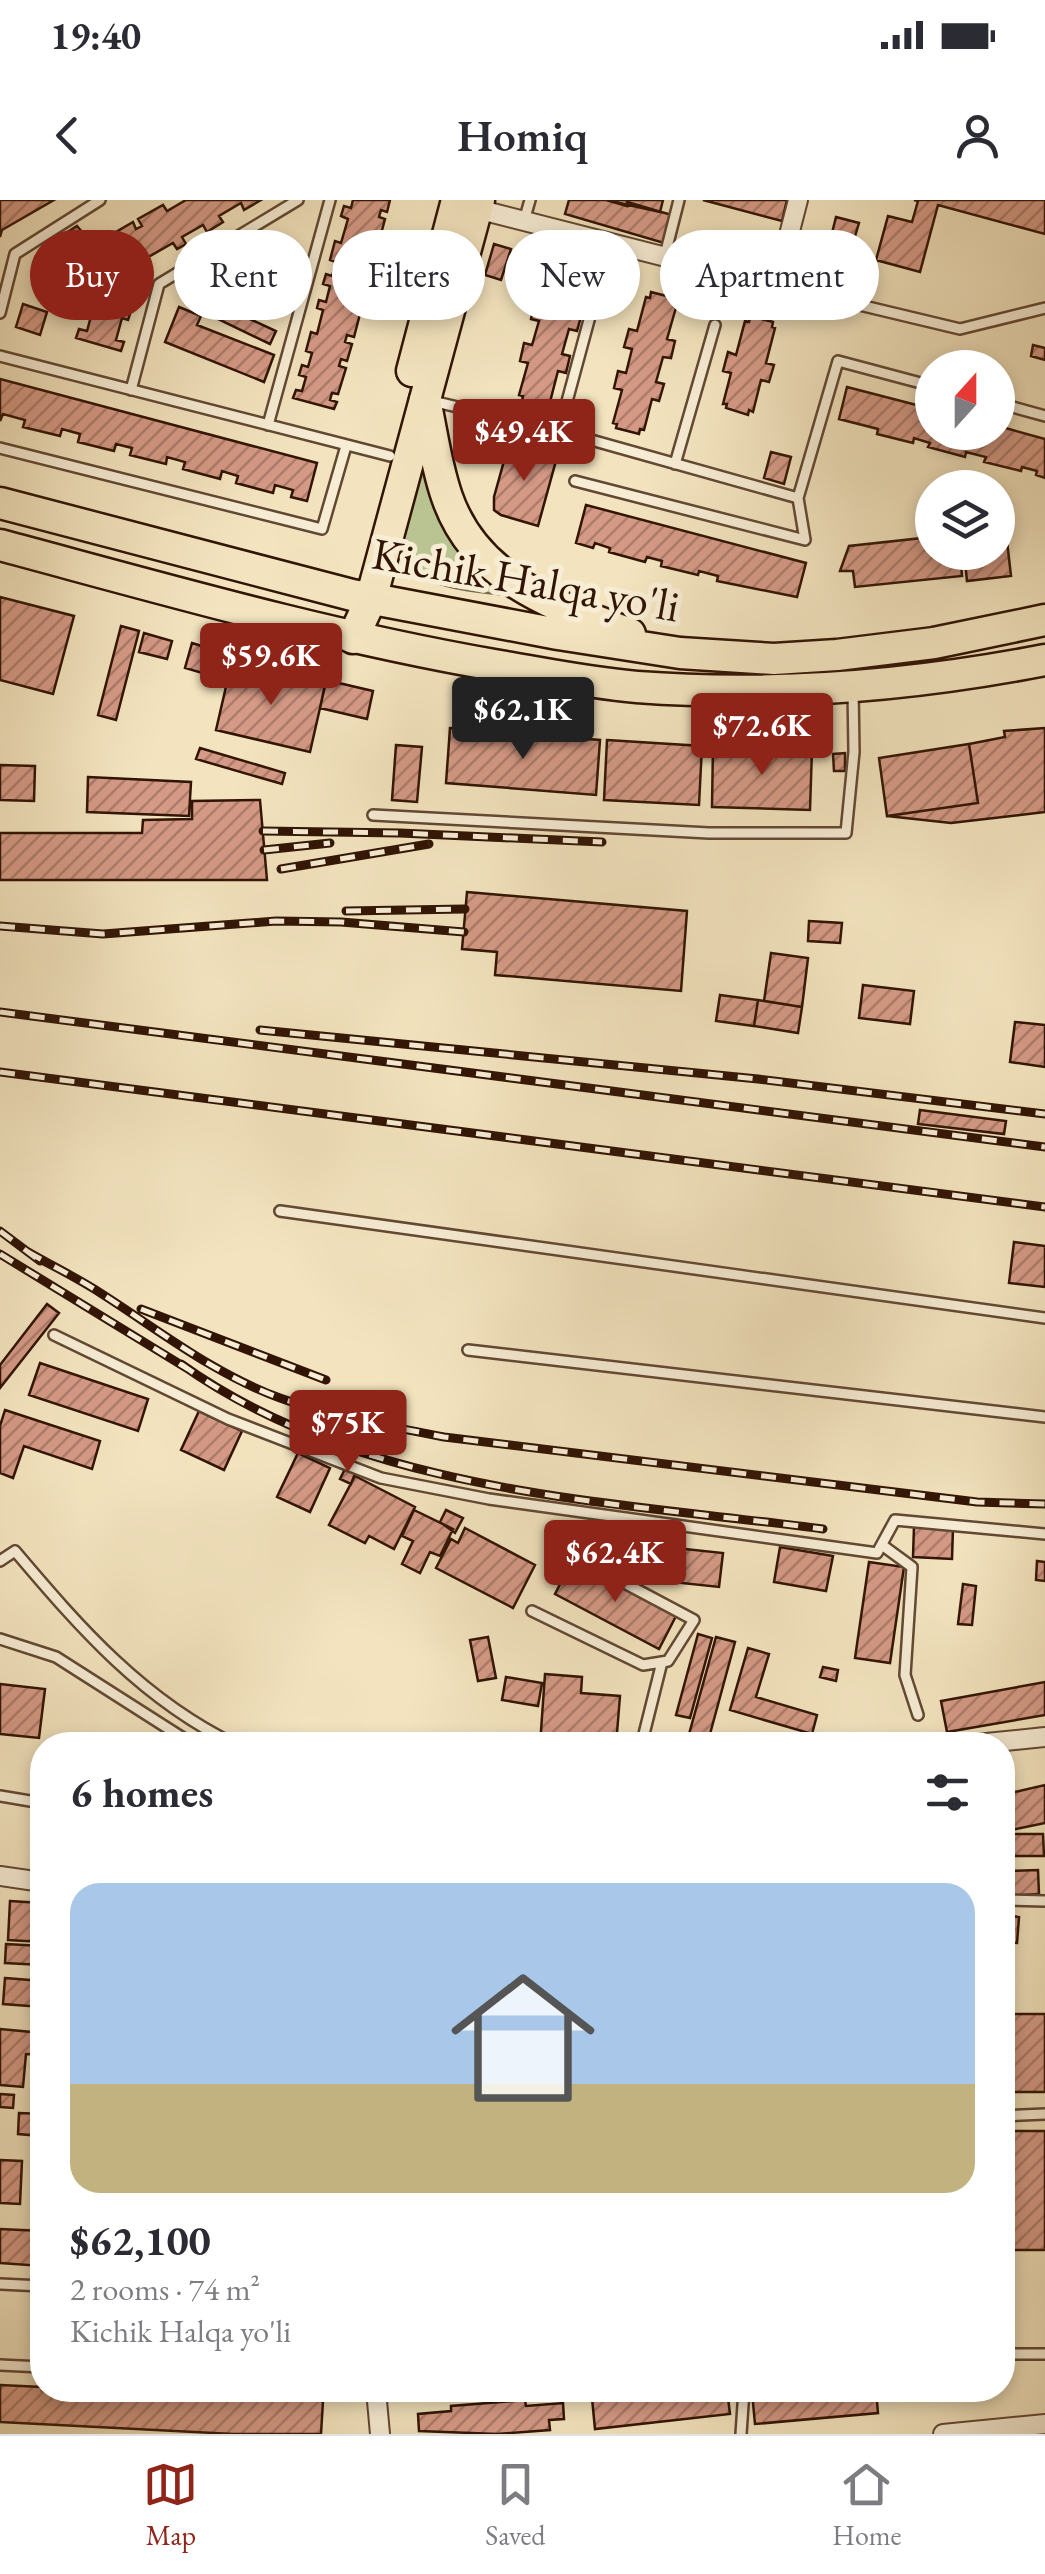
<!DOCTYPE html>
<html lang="en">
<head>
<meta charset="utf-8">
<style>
  body { margin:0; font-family:"EB Garamond",serif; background:#f7f7f7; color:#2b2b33; height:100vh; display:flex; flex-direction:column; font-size:38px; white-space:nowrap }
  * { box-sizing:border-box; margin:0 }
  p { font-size:32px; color:#7c7c81 }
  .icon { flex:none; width:55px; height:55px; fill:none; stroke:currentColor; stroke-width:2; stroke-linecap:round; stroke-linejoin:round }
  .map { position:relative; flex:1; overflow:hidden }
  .panel { position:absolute; left:30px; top:1532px; width:985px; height:670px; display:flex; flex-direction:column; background:#fff; border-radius:40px; box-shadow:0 5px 15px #0003 }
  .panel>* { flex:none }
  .top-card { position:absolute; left:30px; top:30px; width:985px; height:90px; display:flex; gap:20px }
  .needle { width:65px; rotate:21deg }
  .tools { position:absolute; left:915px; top:150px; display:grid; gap:20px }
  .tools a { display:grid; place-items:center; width:100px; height:100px; border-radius:50%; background:#fff; box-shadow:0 5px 15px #0003; font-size:50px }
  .price { position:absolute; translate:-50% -85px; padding:0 22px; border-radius:10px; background:#8f2418; color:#fff; font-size:32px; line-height:65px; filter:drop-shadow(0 2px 5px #0008) }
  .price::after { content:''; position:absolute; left:50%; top:60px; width:30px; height:22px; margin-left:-15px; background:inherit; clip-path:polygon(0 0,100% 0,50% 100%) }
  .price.current { background:#222; color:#fff }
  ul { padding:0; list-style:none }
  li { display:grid; align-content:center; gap:20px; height:530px; padding:0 40px }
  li+li { border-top:2px solid #e1e1e2 }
  li span { display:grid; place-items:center; height:310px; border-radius:30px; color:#555 }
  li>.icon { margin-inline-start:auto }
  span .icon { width:180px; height:180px; fill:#fffc; stroke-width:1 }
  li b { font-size:42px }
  h2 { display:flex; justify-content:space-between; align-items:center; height:120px; padding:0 40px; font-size:42px }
  .chip { padding:0 35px; border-radius:45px; background:#fff; box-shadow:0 5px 15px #0003; font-size:35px; line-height:90px }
  .chip.current { background:#8f2418; color:#fff }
  .status { display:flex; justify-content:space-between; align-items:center; height:70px; padding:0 50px; background:#fff; direction:ltr }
  .status svg { height:28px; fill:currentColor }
  header { display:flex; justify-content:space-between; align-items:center; height:130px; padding:0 40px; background:#fff; font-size:45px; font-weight:600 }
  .menu { display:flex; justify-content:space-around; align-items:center; height:140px; border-top:2px solid #e1e1e2; background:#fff; font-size:28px; color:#7c7c81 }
  .menu a { display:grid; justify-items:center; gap:5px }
  .menu .current { color:#8f2418 }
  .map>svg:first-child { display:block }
</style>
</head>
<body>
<div class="status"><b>19:40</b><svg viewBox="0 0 49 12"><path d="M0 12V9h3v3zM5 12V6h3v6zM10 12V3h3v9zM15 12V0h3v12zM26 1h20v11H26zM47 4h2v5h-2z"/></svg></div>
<header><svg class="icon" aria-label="back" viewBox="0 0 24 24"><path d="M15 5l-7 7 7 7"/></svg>Homiq<svg class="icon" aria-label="person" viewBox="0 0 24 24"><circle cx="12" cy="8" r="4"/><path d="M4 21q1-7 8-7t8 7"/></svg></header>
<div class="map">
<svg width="1045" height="2234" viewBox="0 0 1045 2234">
  <defs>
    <pattern id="building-hatch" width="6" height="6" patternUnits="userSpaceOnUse" patternTransform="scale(2.5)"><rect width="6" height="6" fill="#d59a86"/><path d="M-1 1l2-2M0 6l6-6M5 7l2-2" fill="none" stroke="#ad7c6b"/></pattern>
  </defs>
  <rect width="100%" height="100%" fill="#f3e4bf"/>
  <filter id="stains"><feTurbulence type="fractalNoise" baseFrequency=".002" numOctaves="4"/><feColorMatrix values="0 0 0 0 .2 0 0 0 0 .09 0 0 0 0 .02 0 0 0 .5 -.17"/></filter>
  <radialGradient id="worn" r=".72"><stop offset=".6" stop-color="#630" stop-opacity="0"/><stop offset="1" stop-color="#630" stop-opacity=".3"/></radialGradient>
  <!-- grass -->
  <path fill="#bac492" stroke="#766c4b" stroke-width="2.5" d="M422,251L528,397C495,393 399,393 401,343C401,316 416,278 422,251Z"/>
  <!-- building -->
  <path fill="url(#building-hatch)" stroke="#311404" stroke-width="2.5" d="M0,0H54L2,30L0,37Z
    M186,0H261L244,10L241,3L219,16L223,22L207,32L203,25L182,37L186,44L177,49L173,43L136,64L125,106L132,108L128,120L122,118L116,140L124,142L121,151L76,138L79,129L87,131L93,109L85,106L93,79L101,81L102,76L94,74L100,55L107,58L111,45L120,38L116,32L133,22L136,29L142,26L138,19L163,5L167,11Z
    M353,0H390L387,12L381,10L379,17L385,19L378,45L372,44L370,51L376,53L372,70L365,69L363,75L370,77L363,104L356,102L355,108L361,110L354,137L347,135L345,142L352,144L347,161L341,159L339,166L346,168L338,194L332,193L330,200L337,202L334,209L293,198L296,190L302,191L306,177L299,175L302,165L308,167L312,153L306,151L311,132L317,134L323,110L317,108L319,100L326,102L330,86L323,84L326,74L332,76L336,62L330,60L335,41L341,43L348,19L341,16L344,6L351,8Z
    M569,0H606L627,6V2L672,15L664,43L565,14Z
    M606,0H663L660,12Z
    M703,0H787L782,21Z
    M914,0H1045V34L938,5L920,72L876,60L888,16L912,22L918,1Z
    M836,17L859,23L853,43L831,37Z
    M77,26L83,33L62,47L57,39Z
    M494,44L511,49L501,80L485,75Z
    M557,64L580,70L579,75L583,76L574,111L582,113L577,131L569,129L562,154L570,156L566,173L558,171L550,202L546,201L544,206L522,200L523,196L519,195L528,163L520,161L524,143L532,145L539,121L531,119L535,101L543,103L552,69L556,71Z
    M827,71L843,76L841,87L824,83Z
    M193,77L200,90L186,98L178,85Z
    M651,92L674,98L673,103L677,104L667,139L675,141L671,158L663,157L656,182L664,184L659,201L652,199L644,230L640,229L639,234L616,228L617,224L613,223L622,190L614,188L618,171L626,173L632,149L624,147L629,129L637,131L646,97L650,98Z
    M198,95L276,131L270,144L193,107Z
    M23,104L47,112L40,135L16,127Z
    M179,107L201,116L197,125L274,155L264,182L165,142Z
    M750,116L773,122L772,127L775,128L766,163L774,165L769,182L761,180L753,212L749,210L748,215L726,208L727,204H723L731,173L723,171L728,152L736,155L745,121L749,122Z
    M1033,145L1045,148V160L1031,156Z
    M0,179L317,263L307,301L291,297L293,290L275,285L273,293L236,283L238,276L222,271L220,279L183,269L185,262L167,257L166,264L130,255L132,248L116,244L114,251L78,242L80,234L62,229L60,236L23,227L25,220L3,214L0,221Z
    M847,187L932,209V232H998V226L1045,239V278L1036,275L1037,271L1022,267L1021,271L984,262L986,257L966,252L965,257L928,247L930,243L914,238L913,243L877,234L878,229L839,219Z
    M509,243L557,257L538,326L501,315L494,310V297Z
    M771,252L791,257L784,284L764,278Z
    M586,305L806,363L797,397L717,381L718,376L699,371L698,375L661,366L662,361L647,357L645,362L609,352L610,348L595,343L593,348L576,343Z
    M1006,332L1011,376L967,381L964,352H998V333Z
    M932,337V352H960L962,376L855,387L853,371H840L849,346Z
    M0,397L74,416L53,494L0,480Z
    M121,426L139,431L116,520L98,515Z
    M144,433L172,441L167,459L139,452Z
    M192,443L231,455L223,479L185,468Z
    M231,465L325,486L310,552L216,530Z
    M326,480L373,491L367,519L320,508Z
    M450,528L600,540L596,595L446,583Z
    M1045,528V612L951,623L887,616L978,603L969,544L1005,537L1004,531Z
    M607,540L702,546L699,605L604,600Z
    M969,544L978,603L887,616L879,558Z
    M396,545L422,547L417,602L392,600Z
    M713,545L812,549L810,610L712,607Z
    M200,548L285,573L282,584L196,559Z
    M845,553V571H834L833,554Z
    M0,565L35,566L34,601L0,600Z
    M88,577L191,582L189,616L87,612Z
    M260,600L267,680H0V633H142L143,620L192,619V601Z
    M467,692L687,711L681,791L495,775L497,752L462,749Z
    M809,721L842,723L840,743L808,741Z
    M771,753L808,758L802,807L764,801Z
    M863,785L914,791L910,824L859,818Z
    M720,795L758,800L754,826L716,821Z
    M758,800L802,807L798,833L754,826Z
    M1015,822L1045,825V867L1010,862Z
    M920,910L1006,921L1004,934L918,924Z
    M1014,1042L1045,1046V1087L1009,1083Z
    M47,1104L59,1113L0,1188V1165Z
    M40,1163L148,1199L138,1231L29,1195Z
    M5,1210L100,1241L92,1269L24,1246L13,1278L0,1273V1226Z
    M199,1211L242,1231L224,1270L181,1250Z
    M298,1253L330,1268L310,1312L277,1297Z
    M346,1267L356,1271L351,1284L340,1279Z
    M355,1276L415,1307L394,1349L369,1336L365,1343L329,1325Z
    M414,1310L453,1329L440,1356L430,1352L420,1373L402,1364L413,1341L402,1336Z
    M446,1310L463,1318L455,1333L440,1322Z
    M914,1326L953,1328L952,1359L913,1357Z
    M465,1328L535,1365L513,1408L436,1368L451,1339L458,1343Z
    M657,1346L723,1353L719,1387L653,1380Z
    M780,1347L833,1356L826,1391L774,1382Z
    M572,1361L676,1416L659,1449L555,1394Z
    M1037,1361L1045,1362V1381L1036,1380Z
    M869,1362L904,1367L890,1463L855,1458Z
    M963,1384L976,1386L972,1425L958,1424Z
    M698,1434L712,1438L690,1518L676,1515Z
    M488,1437L496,1478L478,1481L470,1440Z
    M716,1437L735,1442L707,1545H686Z
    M748,1448L769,1454L756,1497L817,1515L812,1534L730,1510Z
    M823,1467L838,1470L836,1481L820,1477Z
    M545,1474L582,1477L581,1493L620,1496L616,1545H540Z
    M506,1477L542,1483L538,1506L502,1500Z
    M1045,1482V1515L947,1532L941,1501Z
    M0,1484L45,1489L39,1538L0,1534Z
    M1045,1585V1623L1002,1632V1595Z
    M1010,1634H1043L1044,1656H1010Z
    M1038,1670L1039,1694L1010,1696L1009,1671Z
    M10,1701L41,1703L42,1742L8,1740Z
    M1002,1715L1019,1717L1017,1743L1002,1742Z
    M6,1744L42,1746V1765L5,1763Z
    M5,1778L42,1781V1807L3,1804Z
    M1002,1814H1045V1892H1002Z
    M0,1829L42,1833V1855L26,1854L23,1887L0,1885Z
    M0,1894L14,1895L13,1908L0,1907Z
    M19,1913L42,1914V1960H39L41,1936L18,1934Z
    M1002,1931H1045V2050H1002Z
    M0,1960L22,1961L20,2004L0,2003Z
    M0,2029L42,2031V2066L0,2063Z
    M0,2185L42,2187V2190L323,2201L321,2234H233L0,2222Z
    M663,2190H727L730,2214L595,2229L592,2198Z
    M770,2190H876L878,2213L755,2224L752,2192Z
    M525,2200L526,2206L563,2203L564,2219L549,2220L550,2230L497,2234L419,2231L418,2214L451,2211V2206Z"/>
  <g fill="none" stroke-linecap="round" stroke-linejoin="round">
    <defs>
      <path id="service" d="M524,21L530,0
        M665,55L679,0
        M776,85L960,129L1045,108
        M0,113L15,54L100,0
        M0,156L390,256
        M131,190L159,84L298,0
        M432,201L559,231L798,298
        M998,203L1045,216
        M268,225L330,0
        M559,231L602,72
        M0,248L322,329L346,246
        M675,264L715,125
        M575,281L805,340L798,298L838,161L932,186
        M373,615L709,633H846L854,552L853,489
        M280,1011L1045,1118
        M54,1135L228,1219L381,1278L489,1299L877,1353L895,1320L1045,1334
        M468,1150L1045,1217
        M882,1345L912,1367L905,1475L918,1515
        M0,1361L15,1351C81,1429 143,1500 236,1545
        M532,1411L643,1465L668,1461L694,1420L553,1345
        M0,1439L56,1457L194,1545
        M643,1538L662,1462
        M0,1596L42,1603
        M1002,1700L1045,1701
        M1002,1916L1045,1914
        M0,2084L42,2086
        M1002,2154H1045
        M0,2165L42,2167
        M741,2234L744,2190"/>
      <path id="minor" d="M477,9L776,85L798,0
        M966,1545L1045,1537
        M0,1676L42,1682
        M376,2190L380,2234
        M943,2234L1045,2224"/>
      <path id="primary" d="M412,171L457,0
        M353,438L371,399L479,0"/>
      <path id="trunk" d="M425,200C432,232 436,266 447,297C476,381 555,405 630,434
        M0,303L352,395L558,434L680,453L774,459L837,455L934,443L1045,420
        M0,345C164,389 327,436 494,465C541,473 589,483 637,487C773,497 911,486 1045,460"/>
    </defs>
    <!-- service casing -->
    <use href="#service" stroke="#624833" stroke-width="14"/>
    <!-- minor casing -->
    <use href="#minor" stroke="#624833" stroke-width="22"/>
    <!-- primary casing -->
    <use href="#primary" stroke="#311404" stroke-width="35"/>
    <!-- trunk casing -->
    <use href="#trunk" stroke="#311404" stroke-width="35"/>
    <!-- service -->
    <use href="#service" stroke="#f7edd5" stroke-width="9"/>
    <!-- minor -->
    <use href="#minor" stroke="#f7edd5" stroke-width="18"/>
    <!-- primary -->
    <use href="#primary" stroke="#f3e4bf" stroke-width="30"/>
    <!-- trunk -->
    <use href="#trunk" stroke="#f3e4bf" stroke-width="30"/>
    <defs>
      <path id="rail" d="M263,631L400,633L602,642
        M264,650L330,643
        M281,669L429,644
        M346,711L465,709
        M0,726L103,734L276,721L341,722L464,732
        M0,812L1045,947
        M260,830L758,879L1045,914
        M0,872L1045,1007
        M0,1031L40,1061
        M28,1052C52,1066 78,1078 102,1094C160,1131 214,1174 280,1198C332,1217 390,1226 444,1237L977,1302L1045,1304
        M0,1054L188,1169
        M141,1109L326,1180
        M181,1164C363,1294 609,1301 823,1329"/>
    </defs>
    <!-- rail casing -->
    <use href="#rail" stroke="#311404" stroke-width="9"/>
    <!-- rail -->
    <use href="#rail" stroke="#f7edd5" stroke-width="5" stroke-dasharray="15" stroke-linecap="butt"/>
  </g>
  <g text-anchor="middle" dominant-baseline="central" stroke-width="10" stroke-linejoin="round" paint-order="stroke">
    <!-- street labels -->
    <g font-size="45" fill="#311404" stroke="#f7edd5">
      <text transform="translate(526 379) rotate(10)">Kichik Halqa yo'li</text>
    </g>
  </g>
  <rect width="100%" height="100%" filter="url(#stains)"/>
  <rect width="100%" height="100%" fill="url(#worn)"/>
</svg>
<div class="tools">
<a><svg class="needle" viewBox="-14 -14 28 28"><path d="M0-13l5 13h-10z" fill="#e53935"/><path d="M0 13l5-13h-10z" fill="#7c7c81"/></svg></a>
<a><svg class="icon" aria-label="layers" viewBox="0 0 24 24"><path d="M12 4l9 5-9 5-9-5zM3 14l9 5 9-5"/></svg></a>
</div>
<b class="price" style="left:524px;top:284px">$49.4K</b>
<b class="price" style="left:271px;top:508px">$59.6K</b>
<b class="price current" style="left:523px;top:562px">$62.1K</b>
<b class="price" style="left:762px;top:578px">$72.6K</b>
<b class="price" style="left:348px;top:1275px">$75K</b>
<b class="price" style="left:615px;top:1405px">$62.4K</b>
<div class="top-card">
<a class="chip current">Buy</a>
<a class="chip">Rent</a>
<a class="chip">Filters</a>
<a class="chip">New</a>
<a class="chip">Apartment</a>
</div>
<section class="panel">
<h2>6 homes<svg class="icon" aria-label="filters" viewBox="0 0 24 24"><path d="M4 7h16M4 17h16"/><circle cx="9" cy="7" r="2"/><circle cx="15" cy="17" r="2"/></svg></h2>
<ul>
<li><span style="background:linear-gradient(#a9c7e8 65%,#c2b280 0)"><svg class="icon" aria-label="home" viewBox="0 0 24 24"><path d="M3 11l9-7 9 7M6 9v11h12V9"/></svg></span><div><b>$62,100</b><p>2 rooms · 74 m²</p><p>Kichik Halqa yo'li</p></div></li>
</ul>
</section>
</div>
<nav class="menu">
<a class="current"><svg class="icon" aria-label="map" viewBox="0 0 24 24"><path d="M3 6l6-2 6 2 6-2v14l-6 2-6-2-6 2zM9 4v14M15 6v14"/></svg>Map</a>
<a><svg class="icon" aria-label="saved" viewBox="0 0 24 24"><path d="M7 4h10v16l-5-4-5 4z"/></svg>Saved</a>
<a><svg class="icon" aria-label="home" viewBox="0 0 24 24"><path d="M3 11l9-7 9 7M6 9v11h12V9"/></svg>Home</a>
</nav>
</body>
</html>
